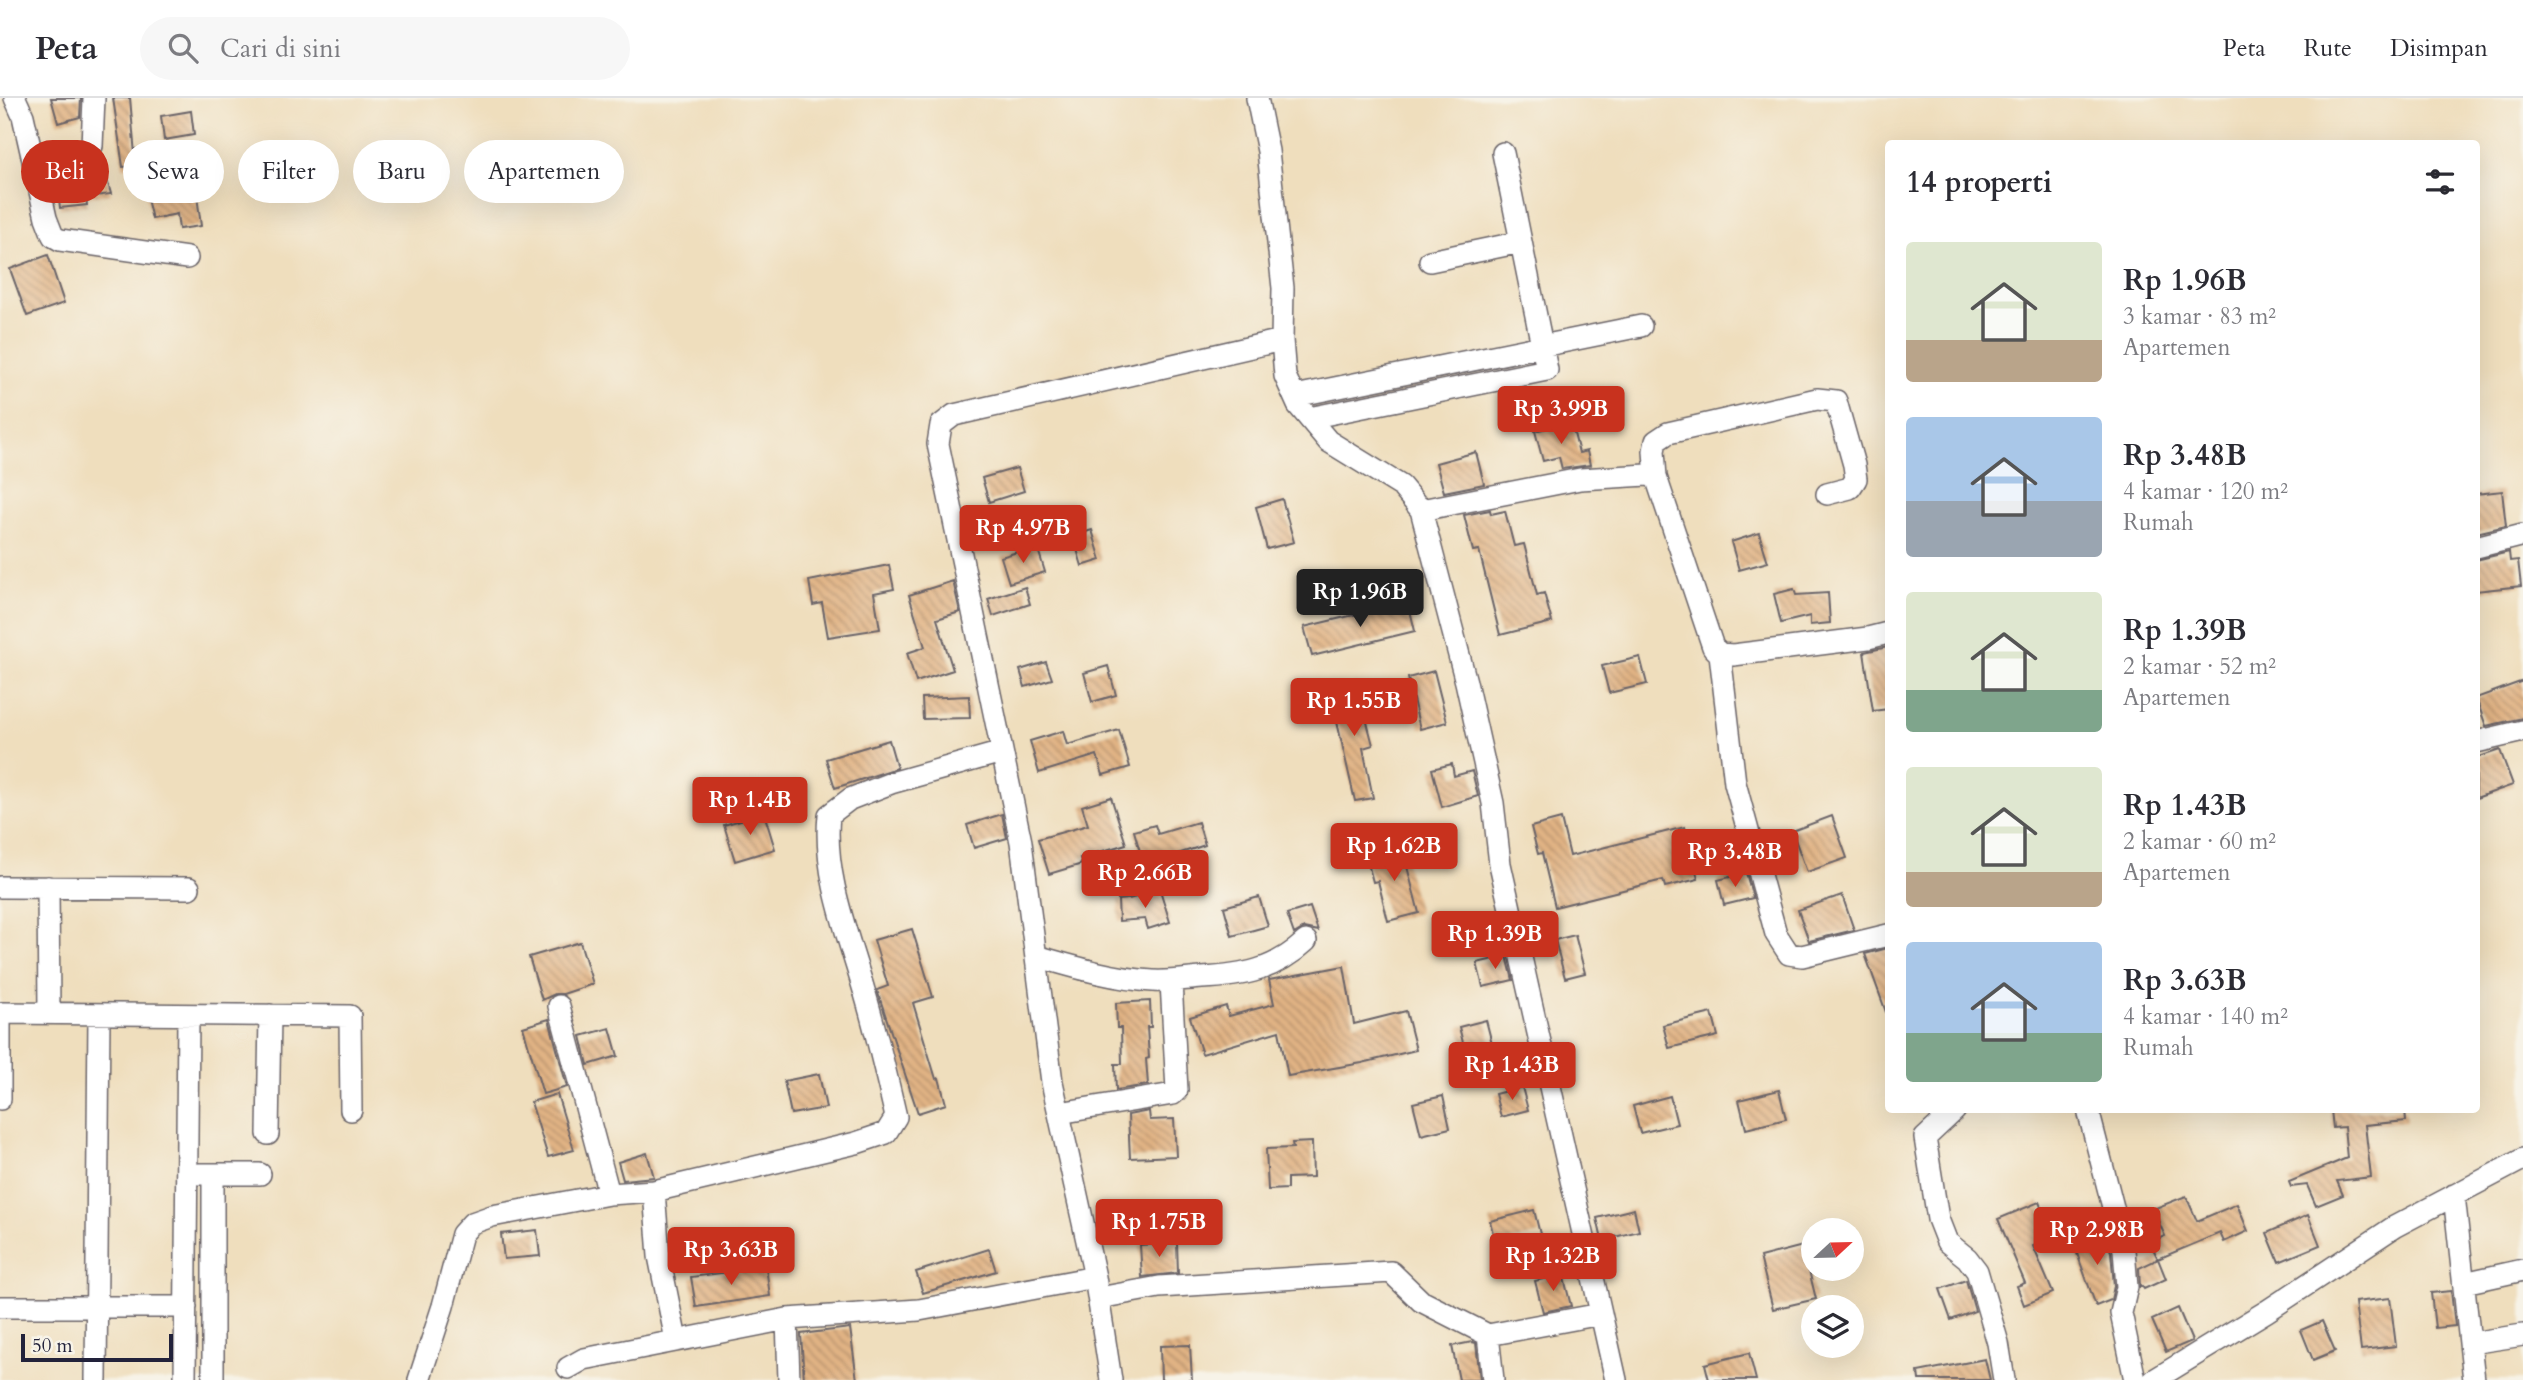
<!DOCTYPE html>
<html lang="id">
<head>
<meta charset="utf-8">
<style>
  body { margin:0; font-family:Cardo,serif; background:#f7f7f7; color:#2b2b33; height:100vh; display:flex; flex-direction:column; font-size:26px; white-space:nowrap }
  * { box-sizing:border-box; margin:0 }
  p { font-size:23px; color:#7c7c81 }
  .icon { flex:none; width:38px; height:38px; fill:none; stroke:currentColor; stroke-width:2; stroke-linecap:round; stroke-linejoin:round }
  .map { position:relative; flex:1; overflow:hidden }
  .sheet { position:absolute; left:1885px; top:42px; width:595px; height:973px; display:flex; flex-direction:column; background:#fff; border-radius:7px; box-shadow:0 7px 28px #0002 }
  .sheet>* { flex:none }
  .hud { position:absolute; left:21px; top:42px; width:665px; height:63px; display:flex; gap:14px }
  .needle { width:46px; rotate:68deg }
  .tools { position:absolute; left:1801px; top:1120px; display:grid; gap:14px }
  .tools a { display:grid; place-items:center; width:63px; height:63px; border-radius:50%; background:#fff; box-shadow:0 7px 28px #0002; font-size:35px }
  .scale { position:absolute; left:21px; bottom:18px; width:152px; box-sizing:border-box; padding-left:7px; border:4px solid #22223b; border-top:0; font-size:19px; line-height:24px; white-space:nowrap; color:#22223b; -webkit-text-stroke:5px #f7f3e8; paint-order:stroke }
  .price { position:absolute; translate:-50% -60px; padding:0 16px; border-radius:7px; background:#c8321e; color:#fff; font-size:23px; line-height:46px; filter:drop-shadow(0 2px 4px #0008) }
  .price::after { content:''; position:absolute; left:50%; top:42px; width:21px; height:16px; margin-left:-10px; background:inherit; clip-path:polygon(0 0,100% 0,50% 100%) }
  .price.current { background:#222; color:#fff }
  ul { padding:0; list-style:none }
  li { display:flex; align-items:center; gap:21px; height:175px; padding:0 21px }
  li span { display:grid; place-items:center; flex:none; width:196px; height:140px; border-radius:7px; color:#555 }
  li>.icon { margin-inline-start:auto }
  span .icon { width:84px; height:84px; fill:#fffc; stroke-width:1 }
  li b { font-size:30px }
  h2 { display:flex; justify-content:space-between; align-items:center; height:84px; padding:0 21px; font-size:30px }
  .tag { padding:0 24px; border-radius:32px; background:#fff; box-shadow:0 7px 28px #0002; font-size:24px; line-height:63px }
  .tag.current { background:#c8321e; color:#fff }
  header { display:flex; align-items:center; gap:42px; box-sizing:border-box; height:98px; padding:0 35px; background:#fff; border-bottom:2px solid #e1e1e2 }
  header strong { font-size:33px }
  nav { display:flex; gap:38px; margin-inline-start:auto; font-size:24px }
  .search { width:490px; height:63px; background:#f7f7f7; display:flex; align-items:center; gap:18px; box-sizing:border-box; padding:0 24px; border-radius:38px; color:#7c7c81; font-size:26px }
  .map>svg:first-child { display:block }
</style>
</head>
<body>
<header>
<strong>Peta</strong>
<div class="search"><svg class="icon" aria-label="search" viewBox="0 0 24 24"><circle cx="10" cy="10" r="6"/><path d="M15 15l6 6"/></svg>Cari di sini</div>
<nav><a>Peta</a><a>Rute</a><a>Disimpan</a></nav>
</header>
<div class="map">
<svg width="2523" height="1282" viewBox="0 0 2523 1282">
  <defs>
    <pattern id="building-back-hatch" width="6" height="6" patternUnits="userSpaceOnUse" patternTransform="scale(1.75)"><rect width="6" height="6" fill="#e1b384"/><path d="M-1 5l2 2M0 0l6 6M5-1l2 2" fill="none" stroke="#b6916d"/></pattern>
  </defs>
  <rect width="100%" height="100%" fill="#f7f3e8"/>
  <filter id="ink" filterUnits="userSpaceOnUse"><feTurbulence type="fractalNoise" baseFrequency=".0143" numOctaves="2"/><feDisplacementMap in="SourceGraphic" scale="14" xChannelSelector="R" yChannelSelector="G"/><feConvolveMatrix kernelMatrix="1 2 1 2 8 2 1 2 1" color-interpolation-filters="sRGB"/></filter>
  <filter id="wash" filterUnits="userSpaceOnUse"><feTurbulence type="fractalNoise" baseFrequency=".00686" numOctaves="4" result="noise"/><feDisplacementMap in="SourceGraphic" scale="28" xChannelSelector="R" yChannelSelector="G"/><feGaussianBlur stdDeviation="1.57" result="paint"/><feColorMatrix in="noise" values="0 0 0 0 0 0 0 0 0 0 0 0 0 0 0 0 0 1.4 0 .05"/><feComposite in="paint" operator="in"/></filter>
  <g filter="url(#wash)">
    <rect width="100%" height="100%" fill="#efdebd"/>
    <g id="blocks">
      <!-- building -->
      <path fill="url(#building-back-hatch)" d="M51,0H81L80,19L58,25Z
        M113,0H130L136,68L123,69Z
        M191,13L194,37L164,42L161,18Z
        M106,78L111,96L86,99L87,107L60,110L57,83Z
        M165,88L166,94L196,90L201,128L179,131L177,116L152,121L145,93Z
        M48,157L64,205L27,218L10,171Z
        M1571,324L1579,355L1587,353L1590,367L1562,371L1559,359L1543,363L1535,333Z
        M1476,354L1484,386L1444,394L1436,365Z
        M1017,370L1024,393L989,404L982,380Z
        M2502,393L2506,428L2476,435V396Z
        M1282,401L1294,444L1267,451L1256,409Z
        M1490,412L1491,416L1505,413L1514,448L1524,446L1537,497L1544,495L1552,524L1500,537L1479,452L1473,453L1464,417Z
        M1092,432L1101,462L1082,468L1073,438Z
        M1759,435L1768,464L1739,472L1731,444Z
        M1037,448L1045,474L1009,485L1001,459Z
        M2509,454L2510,463L2518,462L2521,488L2476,493V462Z
        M889,467L894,491L874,495L880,531L828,539L822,505L813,507L809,483Z
        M953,483L960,514L937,521L953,572L916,584L907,555L925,549L909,497Z
        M1025,489L1030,506L993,518L988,501Z
        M1794,491L1796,497L1828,495L1830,525L1810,527V518L1781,525L1774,496Z
        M1408,504L1415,533L1312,558L1304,529Z
        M1888,549V611L1873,613L1864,554Z
        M1640,559L1647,586L1609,595L1602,568Z
        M1046,564L1052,581L1025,589L1020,572Z
        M1108,568L1116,597L1092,604L1084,575Z
        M1434,573L1447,624L1420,631L1408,580Z
        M2523,583V620L2486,628L2476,600Z
        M1357,586L1373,647L1363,650L1373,700L1355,703L1330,593Z
        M969,598L970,620L923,621L922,600Z
        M1119,632L1130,669L1103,677L1097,657L1039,675L1030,643L1063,633L1067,647Z
        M889,642L897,670L835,690L826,661Z
        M2500,652L2513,687L2476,700V660Z
        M1452,666L1454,678L1472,673L1478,698L1442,709L1432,671Z
        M1111,699L1126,746L1080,760L1082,766L1049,776L1038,741L1088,727L1082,708Z
        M764,715L775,751L735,763L724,727Z
        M1002,716L1007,740L974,750L967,727Z
        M1832,718L1847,760L1807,774L1792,733Z
        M1561,721L1570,758L1685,729L1698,781L1665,789L1663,782L1555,809L1542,755L1538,756L1531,729Z
        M1198,724L1205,747L1144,767L1134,733L1155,727L1158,736Z
        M1402,749L1419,815L1388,823L1378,783L1373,784L1366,758Z
        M1746,775L1753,800L1724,807L1718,782Z
        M1160,792L1170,824L1148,831L1145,821L1119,823L1118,802L1129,801Z
        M1842,797L1854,832L1809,843L1798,812Z
        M1259,799L1268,828L1232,838L1224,809Z
        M1310,809L1318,833L1304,830L1294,836L1287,816Z
        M912,831L933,899L913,905L936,981L939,980L946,1006L918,1015L877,892L888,888L874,842Z
        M1575,837L1585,875L1565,880L1555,842Z
        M580,844L593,886L563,896H555L542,902L529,859Z
        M1888,850V913L1886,914L1865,856Z
        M1507,858L1513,882L1483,889L1477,865Z
        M1344,868L1354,926L1406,913L1416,952L1362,965L1288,978L1279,933L1202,956L1190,919L1226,908L1229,918L1274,906L1269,882Z
        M1150,903L1151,929H1147L1149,960L1146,961L1148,987L1116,992L1115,966H1122L1121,930H1117L1116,905Z
        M1712,915L1718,938L1669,950L1663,927Z
        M549,921L567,989L543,996L523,929Z
        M1486,922L1496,961L1469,968L1459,929Z
        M610,930L618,958L588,967L581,938Z
        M819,976L826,1010L791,1016L784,983Z
        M1522,989L1528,1012L1501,1019L1495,996Z
        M1779,992L1786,1021L1746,1031L1739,1002Z
        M557,996L574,1052L548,1059L531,1004Z
        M1443,998L1450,1030L1421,1037L1413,1005Z
        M1670,998L1677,1026L1640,1035L1633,1008Z
        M2331,1012H2405L2406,1023L2365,1027L2371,1079L2337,1083L2343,1097L2316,1108L2307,1087L2291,1089L2289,1084L2347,1060L2344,1029L2333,1030Z
        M1149,1013L1150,1022L1174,1021L1176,1058L1130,1060L1128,1017Z
        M1312,1044L1313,1079L1287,1080V1091L1268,1092L1266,1051L1293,1050L1292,1045Z
        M647,1055L654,1079L623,1082L618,1064Z
        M2186,1098L2197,1123L2237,1106L2248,1133L2224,1144L2220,1135L2158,1161L2150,1144L2165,1138L2153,1111Z
        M2039,1104L2054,1140L2033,1148L2053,1195L2024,1207L2017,1188L2025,1185L1998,1121Z
        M1634,1111L1639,1133L1602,1142L1597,1120Z
        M1534,1112L1540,1136L1496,1147L1490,1123Z
        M2308,1117L2320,1147L2279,1164L2267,1135Z
        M537,1132L540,1158L504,1161L501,1136Z
        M2104,1135L2111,1154L2114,1188L2111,1202L2096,1208L2074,1147Z
        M1177,1145L1178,1175L1142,1179L1140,1147Z
        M1803,1148L1816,1201L1773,1211L1760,1159Z
        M989,1151L996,1173L923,1195L916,1174Z
        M2158,1161L2166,1181L2144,1191L2142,1188L2140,1189L2139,1170Z
        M766,1169L770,1198L696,1209L691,1179Z
        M1563,1176L1571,1208L1543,1214L1535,1183Z
        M1966,1182L1975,1213L1951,1222L1940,1191Z
        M2451,1193L2455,1228L2435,1230L2431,1195Z
        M2390,1200L2396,1248L2361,1252L2355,1204Z
        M2178,1210L2192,1243L2166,1254L2152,1222Z
        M2322,1223L2335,1253L2313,1262L2301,1232Z
        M850,1230L857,1282H804L801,1236Z
        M1472,1244L1476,1245L1480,1282H1459L1452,1248Z
        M1190,1247L1192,1282H1161L1160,1248Z
        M1749,1255L1756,1282H1709L1705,1266Z
        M1985,1261L1990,1282H1919L1918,1274Z"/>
    </g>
  </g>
  <g filter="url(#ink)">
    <use href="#blocks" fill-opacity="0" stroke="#6a6468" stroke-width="2"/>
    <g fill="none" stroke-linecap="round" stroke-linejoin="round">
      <defs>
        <path id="minor" d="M15,0L23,18L46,120L53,138L60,142L187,160
          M1257,0L1268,53L1283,190L1282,242L1285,278L1298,307L1328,343L1401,388L1421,412L1466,584L1493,705L1500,766L1616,1282
          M92,48L94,0
          M1430,163L1521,144
          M1295,298L1641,228
          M1309,320L1547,272L1503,55
          M1656,379L1654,353L1656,343L1668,335L1817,301L1836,303L1854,367L1856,381L1850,390L1827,396
          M1421,412L1580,381L1647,377L1656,379L1713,549L1720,556L1733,557L1868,540L1888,535
          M2476,449L2523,437
          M1720,556L1735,685L1776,836L1789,856L1802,858L1888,837
          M2476,644L2523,633
          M0,789L189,790
          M48,789L49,915
          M1036,858C1074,869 1114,881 1153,883C1170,884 1186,881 1202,880C1244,878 1275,872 1306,843
          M559,908L609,1096
          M0,915L350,918L351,1012
          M0,1001V915
          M1955,1012L1925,1040L1938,1121L1947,1144L1967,1160L1977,1173L1998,1245L2004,1282
          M2088,1012L2124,1152L2127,1189L2121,1215L2135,1282
          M1059,1015L1173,996L1177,992L1171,884
          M268,1036L270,917
          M199,1076H260
          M654,1093L659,1158L676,1242
          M2454,1097L2474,1282
          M2464,1185L2523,1172
          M1099,1200L1159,1189L1391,1174L1421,1203L1488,1237L1601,1216
          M0,1209H186
          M787,1221L789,1282
          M1488,1237L1493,1282
          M2470,1245L2523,1237
          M568,1270L584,1261L787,1221L919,1212L1095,1179
          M96,1282L99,916
          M185,1282L188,917
          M213,1282V1076
          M419,1282L443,1208L462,1136L472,1125L492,1118L609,1096L654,1093L856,1045L886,1035L896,1019C886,976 876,932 863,889C847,834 823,775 829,717L850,701L891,685L1002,654
          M1111,1282L1095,1179L1052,984L1021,744L938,346L941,327L954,317L1282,242
          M2154,1282L2267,1213L2394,1129L2523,1061"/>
      </defs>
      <!-- minor casing -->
      <use href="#minor" stroke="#6a6468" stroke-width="24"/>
      <!-- minor -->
      <use href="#minor" stroke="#fff" stroke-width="21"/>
    </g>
  </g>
</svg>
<div class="tools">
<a><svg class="needle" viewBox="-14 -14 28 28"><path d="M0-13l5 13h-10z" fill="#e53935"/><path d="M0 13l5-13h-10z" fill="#7c7c81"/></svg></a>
<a><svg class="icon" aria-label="layers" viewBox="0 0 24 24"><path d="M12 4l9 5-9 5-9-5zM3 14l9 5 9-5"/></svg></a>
</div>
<div class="scale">50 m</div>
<b class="price" style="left:1561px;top:348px">Rp 3.99B</b>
<b class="price" style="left:1023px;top:467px">Rp 4.97B</b>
<b class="price current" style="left:1360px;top:531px">Rp 1.96B</b>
<b class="price" style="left:1354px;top:640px">Rp 1.55B</b>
<b class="price" style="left:750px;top:739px">Rp 1.4B</b>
<b class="price" style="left:1394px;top:785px">Rp 1.62B</b>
<b class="price" style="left:1735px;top:791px">Rp 3.48B</b>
<b class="price" style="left:1145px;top:812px">Rp 2.66B</b>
<b class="price" style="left:1495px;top:873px">Rp 1.39B</b>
<b class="price" style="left:1512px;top:1004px">Rp 1.43B</b>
<b class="price" style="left:1159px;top:1161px">Rp 1.75B</b>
<b class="price" style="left:2097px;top:1169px">Rp 2.98B</b>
<b class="price" style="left:731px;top:1189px">Rp 3.63B</b>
<b class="price" style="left:1553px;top:1195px">Rp 1.32B</b>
<div class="hud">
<a class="tag current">Beli</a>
<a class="tag">Sewa</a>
<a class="tag">Filter</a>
<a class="tag">Baru</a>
<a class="tag">Apartemen</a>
</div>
<section class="sheet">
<h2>14 properti<svg class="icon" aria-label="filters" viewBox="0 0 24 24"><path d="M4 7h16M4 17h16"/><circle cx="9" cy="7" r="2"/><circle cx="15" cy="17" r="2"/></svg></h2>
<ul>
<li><span style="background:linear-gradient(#dfe7d0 70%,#b9a48a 0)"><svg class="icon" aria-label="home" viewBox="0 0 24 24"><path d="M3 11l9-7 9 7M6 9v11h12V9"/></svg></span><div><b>Rp 1.96B</b><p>3 kamar · 83 m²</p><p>Apartemen</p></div></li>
<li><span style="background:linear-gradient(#a9c7e8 60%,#9aa5b1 0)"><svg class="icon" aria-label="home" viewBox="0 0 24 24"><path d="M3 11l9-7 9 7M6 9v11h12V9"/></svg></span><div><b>Rp 3.48B</b><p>4 kamar · 120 m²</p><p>Rumah</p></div></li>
<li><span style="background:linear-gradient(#dfe7d0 70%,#7fa58c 0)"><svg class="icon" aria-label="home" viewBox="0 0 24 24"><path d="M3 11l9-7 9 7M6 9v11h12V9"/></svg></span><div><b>Rp 1.39B</b><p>2 kamar · 52 m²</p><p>Apartemen</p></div></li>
<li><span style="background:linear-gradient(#dfe7d0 75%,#b9a48a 0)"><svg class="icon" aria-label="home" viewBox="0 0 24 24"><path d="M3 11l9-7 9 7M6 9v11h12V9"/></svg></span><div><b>Rp 1.43B</b><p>2 kamar · 60 m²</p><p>Apartemen</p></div></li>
<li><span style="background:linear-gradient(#a9c7e8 65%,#7fa58c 0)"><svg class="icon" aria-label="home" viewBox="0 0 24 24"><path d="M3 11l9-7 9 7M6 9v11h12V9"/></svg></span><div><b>Rp 3.63B</b><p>4 kamar · 140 m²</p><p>Rumah</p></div></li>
</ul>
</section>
</div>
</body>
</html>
